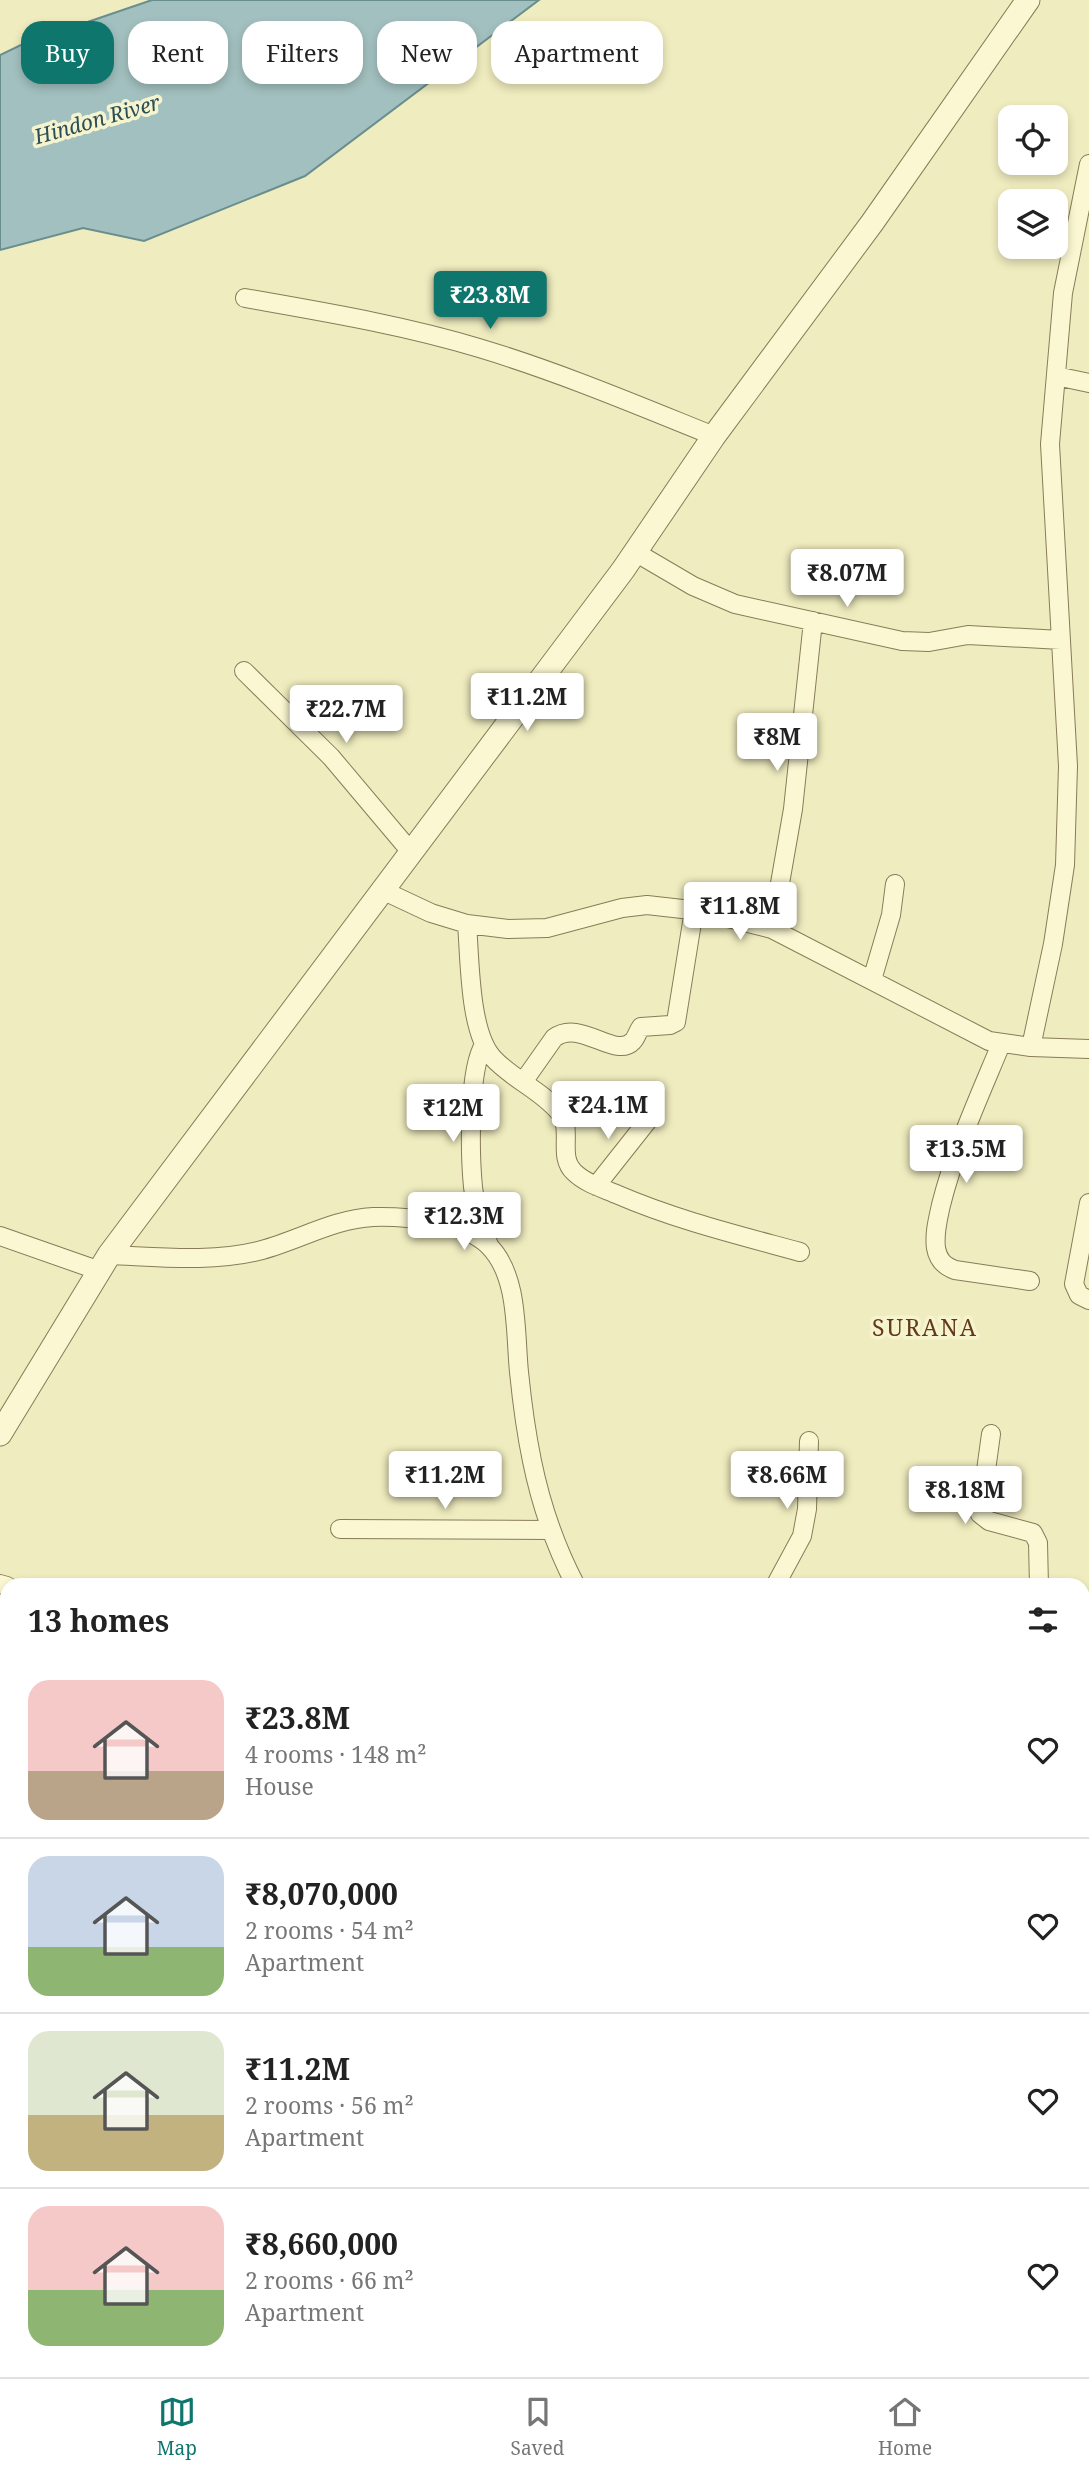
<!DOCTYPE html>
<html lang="en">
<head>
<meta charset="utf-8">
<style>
  body { margin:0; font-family:"Noto Serif",serif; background:#f2f2f2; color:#222; height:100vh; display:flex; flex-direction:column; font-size:26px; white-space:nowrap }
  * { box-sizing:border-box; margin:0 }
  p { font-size:23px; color:#767676 }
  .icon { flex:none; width:38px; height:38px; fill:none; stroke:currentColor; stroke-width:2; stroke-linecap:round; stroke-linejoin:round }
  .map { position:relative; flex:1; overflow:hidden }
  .details { position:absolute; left:0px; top:1578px; width:1090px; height:800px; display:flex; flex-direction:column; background:#fff; border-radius:21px 21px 0 0; box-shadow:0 4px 10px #0003 }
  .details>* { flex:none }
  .hud { position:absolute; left:21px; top:21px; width:700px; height:63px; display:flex; gap:14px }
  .buttons { position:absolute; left:998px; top:105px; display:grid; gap:14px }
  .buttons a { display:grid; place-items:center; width:70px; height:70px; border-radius:14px; background:#fff; box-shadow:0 4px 10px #0003; font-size:35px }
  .price { position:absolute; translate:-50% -60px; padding:0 16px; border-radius:7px; background:#fff; color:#222; font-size:23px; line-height:46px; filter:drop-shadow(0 2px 4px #0008) }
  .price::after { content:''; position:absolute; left:50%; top:42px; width:21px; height:16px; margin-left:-10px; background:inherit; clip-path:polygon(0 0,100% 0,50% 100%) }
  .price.selected { background:#0f766e; color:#fff }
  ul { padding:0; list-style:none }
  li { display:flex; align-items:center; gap:21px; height:175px; padding:0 28px }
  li+li { border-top:2px solid #e0e0e0 }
  li span { display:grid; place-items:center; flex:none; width:196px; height:140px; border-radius:21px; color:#555 }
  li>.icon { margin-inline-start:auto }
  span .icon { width:84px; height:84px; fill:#fffc; stroke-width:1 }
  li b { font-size:30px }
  h2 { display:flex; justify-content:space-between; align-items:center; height:84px; padding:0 28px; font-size:30px }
  .pill { padding:0 24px; border-radius:21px; background:#fff; box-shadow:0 4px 10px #0003; font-size:24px; line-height:63px }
  .pill.selected { background:#0f766e; color:#fff }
  .dock { display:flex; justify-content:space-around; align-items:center; height:98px; border-top:2px solid #e0e0e0; background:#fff; font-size:19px; color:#767676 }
  .dock a { display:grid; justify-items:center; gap:4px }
  .dock .selected { color:#0f766e }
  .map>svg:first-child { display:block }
</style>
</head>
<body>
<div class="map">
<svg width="1089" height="2377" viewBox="0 0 1089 2377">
  <rect width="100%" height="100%" fill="#efecbf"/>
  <!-- water -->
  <path fill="#a2c0bf" stroke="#698e8e" stroke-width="2" d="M152,0H539L305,176L144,241L83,228L0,250V55L23,44Z"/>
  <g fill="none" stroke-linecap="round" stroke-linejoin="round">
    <defs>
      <path id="minor" d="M245,298C324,312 403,325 479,348C559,372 637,405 714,436
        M1056,376L1089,383
        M635,552L693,586L735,604L902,641L929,642L968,635L1061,640
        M244,671L331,757L411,852
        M384,891L431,913L467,924L508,929L547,928L622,908L647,905L700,911L772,929L989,1041L1031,1047L1089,1049
        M467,924C470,959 469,1032 493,1058C512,1079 541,1090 559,1112C574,1129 557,1156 574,1172C585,1183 602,1188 616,1194C676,1220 738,1235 800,1252
        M772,929L793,809L813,621
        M872,980L891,915L895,884
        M1001,1044C979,1097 955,1149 941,1205C938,1219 934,1233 936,1248C938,1260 944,1266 955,1270L1030,1281
        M484,1045C468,1069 470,1156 473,1187C475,1207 481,1226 489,1245
        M1031,1047L1053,944L1065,865L1068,766L1050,444L1063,293L1089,164
        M523,1082L554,1038C580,1018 615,1060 633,1041C636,1038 638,1031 641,1027L670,1025L676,1022L694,910
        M596,1186L649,1119
        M1089,1203L1074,1284L1079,1295L1089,1300
        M0,1236L100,1271
        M109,1255C160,1257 213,1263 262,1250C299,1240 334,1219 373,1217C405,1216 466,1222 489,1246C519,1276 515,1333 519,1372C522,1402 526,1432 532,1461C541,1505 555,1546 576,1586
        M991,1434L980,1514L989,1521L1033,1533L1038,1543L1039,1586
        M340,1529L551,1530
        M0,1584L7,1586
        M775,1586L802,1536L807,1509L809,1441
        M1083,1703L1089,1706
        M1083,2213H1089
        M357,2377L359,2371
        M513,2377L515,2371"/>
      <path id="tertiary" d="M0,1434L109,1255L623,570L714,436L872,223L1028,0"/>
    </defs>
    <!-- minor casing -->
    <use href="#minor" stroke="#887c57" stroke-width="20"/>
    <!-- tertiary casing -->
    <use href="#tertiary" stroke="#887c57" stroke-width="25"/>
    <!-- minor -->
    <use href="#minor" stroke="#faf7d2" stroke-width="18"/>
    <!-- tertiary -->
    <use href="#tertiary" stroke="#faf7d2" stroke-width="23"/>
  </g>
  <g text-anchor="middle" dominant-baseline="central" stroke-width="7" stroke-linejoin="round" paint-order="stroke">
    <!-- water labels -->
    <g font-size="21" font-style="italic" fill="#2b4f57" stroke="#f6f4ce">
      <text transform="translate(97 119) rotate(-16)">Hindon River</text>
    </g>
    <!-- quarter labels -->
    <g font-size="23" letter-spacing="2" fill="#643b1a" stroke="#f6f4ce">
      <text x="925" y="1327">SURANA</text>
    </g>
  </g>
</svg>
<div class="buttons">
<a><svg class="icon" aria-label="locate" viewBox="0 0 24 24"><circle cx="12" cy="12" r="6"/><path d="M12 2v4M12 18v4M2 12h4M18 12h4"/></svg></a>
<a><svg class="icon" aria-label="layers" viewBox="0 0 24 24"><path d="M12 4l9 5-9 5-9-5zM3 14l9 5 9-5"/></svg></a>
</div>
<b class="price selected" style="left:490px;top:331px">₹23.8M</b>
<b class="price" style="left:847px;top:609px">₹8.07M</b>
<b class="price" style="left:527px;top:733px">₹11.2M</b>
<b class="price" style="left:346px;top:745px">₹22.7M</b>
<b class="price" style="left:777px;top:773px">₹8M</b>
<b class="price" style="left:740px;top:942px">₹11.8M</b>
<b class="price" style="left:608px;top:1141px">₹24.1M</b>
<b class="price" style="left:453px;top:1144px">₹12M</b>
<b class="price" style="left:966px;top:1185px">₹13.5M</b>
<b class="price" style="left:464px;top:1252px">₹12.3M</b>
<b class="price" style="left:445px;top:1511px">₹11.2M</b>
<b class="price" style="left:787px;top:1511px">₹8.66M</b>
<b class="price" style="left:965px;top:1526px">₹8.18M</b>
<div class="hud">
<a class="pill selected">Buy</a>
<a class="pill">Rent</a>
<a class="pill">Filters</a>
<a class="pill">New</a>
<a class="pill">Apartment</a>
</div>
<section class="details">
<h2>13 homes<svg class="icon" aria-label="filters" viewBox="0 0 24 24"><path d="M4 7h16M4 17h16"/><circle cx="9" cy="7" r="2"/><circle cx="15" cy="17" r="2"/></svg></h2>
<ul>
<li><span style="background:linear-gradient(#f6c9c9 65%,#b9a48a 0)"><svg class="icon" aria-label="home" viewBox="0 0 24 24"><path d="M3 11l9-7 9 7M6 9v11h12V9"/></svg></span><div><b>₹23.8M</b><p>4 rooms · 148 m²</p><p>House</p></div><svg class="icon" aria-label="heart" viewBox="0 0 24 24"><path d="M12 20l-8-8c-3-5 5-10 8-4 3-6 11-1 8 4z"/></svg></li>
<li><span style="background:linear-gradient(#c9d6e8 65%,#8fb573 0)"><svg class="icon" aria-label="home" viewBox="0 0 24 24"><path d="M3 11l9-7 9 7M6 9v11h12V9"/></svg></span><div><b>₹8,070,000</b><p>2 rooms · 54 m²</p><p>Apartment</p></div><svg class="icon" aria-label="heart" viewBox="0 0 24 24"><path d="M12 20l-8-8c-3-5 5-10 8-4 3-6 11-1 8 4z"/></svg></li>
<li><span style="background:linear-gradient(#dfe7d0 60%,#c2b280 0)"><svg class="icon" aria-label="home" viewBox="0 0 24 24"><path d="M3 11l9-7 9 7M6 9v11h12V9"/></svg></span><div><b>₹11.2M</b><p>2 rooms · 56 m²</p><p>Apartment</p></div><svg class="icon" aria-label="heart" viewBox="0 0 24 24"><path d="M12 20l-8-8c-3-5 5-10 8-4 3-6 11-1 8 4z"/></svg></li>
<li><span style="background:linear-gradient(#f6c9c9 60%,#8fb573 0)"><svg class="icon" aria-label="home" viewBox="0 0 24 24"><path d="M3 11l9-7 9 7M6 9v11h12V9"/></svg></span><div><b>₹8,660,000</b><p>2 rooms · 66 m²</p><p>Apartment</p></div><svg class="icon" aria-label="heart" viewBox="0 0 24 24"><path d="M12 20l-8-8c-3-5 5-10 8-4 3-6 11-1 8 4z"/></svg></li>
</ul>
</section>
</div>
<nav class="dock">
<a class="selected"><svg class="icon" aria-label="map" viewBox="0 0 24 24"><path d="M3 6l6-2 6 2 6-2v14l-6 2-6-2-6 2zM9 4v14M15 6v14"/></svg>Map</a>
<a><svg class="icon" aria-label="saved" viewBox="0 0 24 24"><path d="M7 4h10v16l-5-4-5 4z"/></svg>Saved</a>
<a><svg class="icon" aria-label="home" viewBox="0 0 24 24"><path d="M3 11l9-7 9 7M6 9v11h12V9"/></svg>Home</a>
</nav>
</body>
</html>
